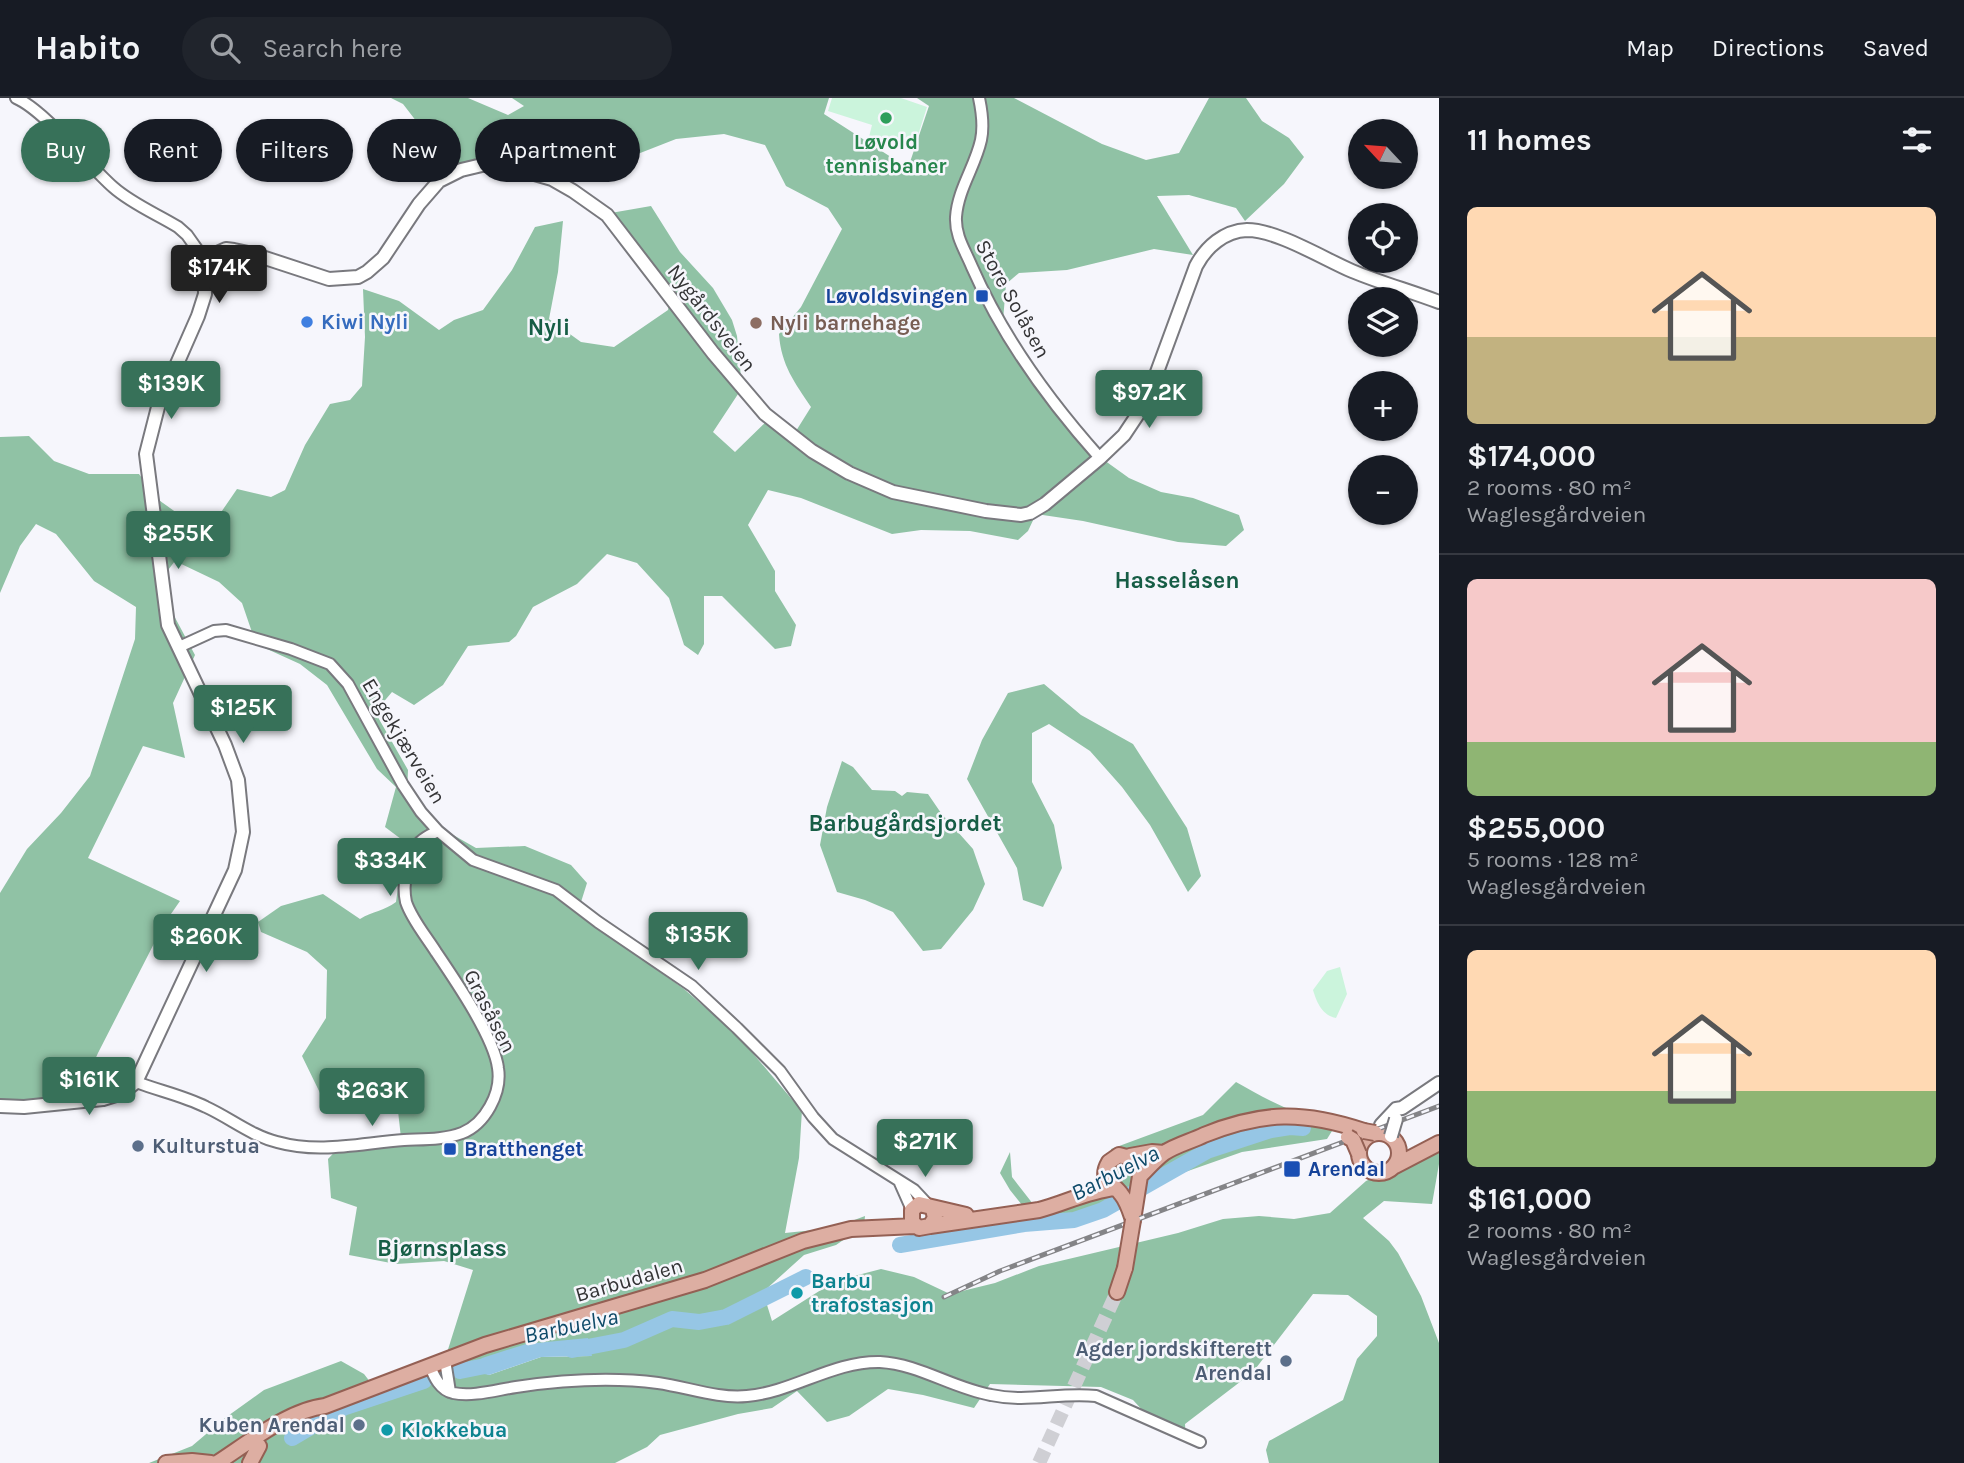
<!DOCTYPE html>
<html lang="en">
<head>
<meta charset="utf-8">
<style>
  body { margin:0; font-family:Karla,sans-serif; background:#20242c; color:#f1f3f6; height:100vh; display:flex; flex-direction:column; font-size:26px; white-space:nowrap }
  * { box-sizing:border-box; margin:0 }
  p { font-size:23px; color:#9ea1a6 }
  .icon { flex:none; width:38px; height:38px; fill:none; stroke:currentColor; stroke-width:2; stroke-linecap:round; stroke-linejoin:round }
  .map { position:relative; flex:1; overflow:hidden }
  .panel { display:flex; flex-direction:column; background:#171b24; width:525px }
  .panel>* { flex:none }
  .hud { position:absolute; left:21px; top:21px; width:665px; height:63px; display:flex; gap:14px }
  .needle { width:46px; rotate:296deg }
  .tools { position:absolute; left:1348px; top:21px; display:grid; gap:14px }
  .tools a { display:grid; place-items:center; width:70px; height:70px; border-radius:50%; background:#171b24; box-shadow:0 2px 5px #0004; font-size:35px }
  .price { position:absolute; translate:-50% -60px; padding:0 16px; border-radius:7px; background:#377159; color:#fff; font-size:23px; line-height:46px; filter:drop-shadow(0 2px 4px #0008) }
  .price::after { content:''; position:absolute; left:50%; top:42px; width:21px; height:16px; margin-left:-10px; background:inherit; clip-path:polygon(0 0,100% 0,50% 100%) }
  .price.active { background:#222; color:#fff }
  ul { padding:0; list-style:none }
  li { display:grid; align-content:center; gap:14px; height:371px; padding:0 28px }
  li+li { border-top:2px solid #363941 }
  li span { display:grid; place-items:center; height:217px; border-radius:10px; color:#555 }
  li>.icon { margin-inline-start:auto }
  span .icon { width:126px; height:126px; fill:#fffc; stroke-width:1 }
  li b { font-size:30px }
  h2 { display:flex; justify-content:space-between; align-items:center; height:84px; padding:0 28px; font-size:30px }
  .tag { padding:0 24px; border-radius:32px; background:#171b24; box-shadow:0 2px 5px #0004; font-size:24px; line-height:63px }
  .tag.active { background:#377159; color:#fff }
  header { display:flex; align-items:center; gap:42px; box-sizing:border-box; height:98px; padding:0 35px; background:#171b24; border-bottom:2px solid #363941 }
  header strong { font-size:33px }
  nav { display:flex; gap:38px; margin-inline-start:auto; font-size:24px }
  .search { width:490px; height:63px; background:#20242c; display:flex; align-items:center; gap:18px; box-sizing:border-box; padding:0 24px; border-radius:38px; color:#9ea1a6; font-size:26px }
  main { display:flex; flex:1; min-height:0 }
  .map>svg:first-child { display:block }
</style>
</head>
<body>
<header>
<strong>Habito</strong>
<div class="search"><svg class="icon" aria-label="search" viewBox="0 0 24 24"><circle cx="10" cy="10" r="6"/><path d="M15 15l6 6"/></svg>Search here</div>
<nav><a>Map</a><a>Directions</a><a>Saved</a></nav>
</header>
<main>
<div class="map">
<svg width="1439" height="1365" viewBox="0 0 1439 1365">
  <rect width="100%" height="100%" fill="#f6f6fc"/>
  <!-- green -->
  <path fill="#cbf4dc" d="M832,0H901L927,9L913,53L869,39L872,27L828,13Z
    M1340,869L1347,896L1336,920C1322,917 1317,905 1313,892L1327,873Z"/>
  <!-- forest -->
  <path fill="#90c2a5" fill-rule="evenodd" d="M391,0H468L508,17L524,8L512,0H829L824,16L908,70L929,8L917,0H1014L1102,46L1146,62L1179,55L1209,0H1246L1262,23L1289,40L1304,59L1284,86L1245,123L1236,110L1189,97L1157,98L1193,157L1154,151L1067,172L1019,175L1006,186L1002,235L1090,352L1129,380L1161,394L1193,400L1239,417L1244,432L1226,448L1178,444L1083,423L1036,416L1028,433L1018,442L970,433L921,432L892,436L801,400L768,392L748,427L775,473V493L796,527L791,548L775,551L722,498H704V546L698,557L684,547L669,500L637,465L607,456L577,486L533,509L516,538L509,544L468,548L443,587L414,607L392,594L375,614L408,672L407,695L441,730L476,750L525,748L571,767L587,785L581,804L618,834L649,866L684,891L739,939L795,1005L805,1011L802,1012L799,1060L785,1135L833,1130L865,1118L864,1128L836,1147L804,1157L763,1194L772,1223L835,1183L881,1171L914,1179L950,1196L995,1185L1039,1168L1178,1135L1223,1121L1259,1118L1294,1121L1330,1115L1366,1083L1410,1063L1439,1045V1066L1432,1106L1384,1103L1363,1120L1389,1143L1398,1155L1421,1198L1439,1245V1365H1269L1266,1352L1269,1343L1343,1302L1357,1261L1377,1238V1218L1348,1197L1313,1196L1253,1274L1185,1326L1186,1343L1157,1328L1133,1302L1101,1289L990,1286L974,1310L923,1297L888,1291L849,1318L827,1324L797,1293L772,1310L738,1316L660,1337L647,1349L615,1365H149L192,1348L225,1320L264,1292L341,1263L364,1276L374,1289L445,1261L473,1172L444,1163L396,1166L349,1157L357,1109L331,1100L328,1061L343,1045L401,1040L395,986L349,1004L320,995L302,958L326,920L327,872L307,854L261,834L258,824L281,808L323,796L360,821C373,813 384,813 396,804L398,789L394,783L398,777L405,744L385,729L396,689L377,671L327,587L300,566L256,546L242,505L219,484L175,463L165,476L172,514L195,557L173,605L185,660L143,648L88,760L180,803L164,826L98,955L78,999L0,1007V795L27,751L61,715L90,678L135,541L136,509L94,483L56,436L36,426L20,448L0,495V339L29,338L54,363L89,376H139L156,400L184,420L213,426L237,391L271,399L285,392L305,347L330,306L350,302L362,288L365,239L363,191L399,203L439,232L454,222L483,212L512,172L535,129L563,123L558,174L549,221L581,244L614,249L668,212L670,200L605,116L651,108L680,154L713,190L732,222L737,238L742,290L713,334L735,354L770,320L796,333L811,309C795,285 781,267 779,236L801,209L842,131L828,110L786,88L765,47L724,36L676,41L630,59L627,64L529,79L488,71L443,79L413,67L420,28L403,6ZM591,1248V1258L541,1259L489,1277L479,1272Z
    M1044,586L1081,617L1133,646L1187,730L1201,778L1188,794L1150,727L1122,689L1090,653L1049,626L1032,635V684L1054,727L1062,770L1043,809L1023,802L1017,770L967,681L982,642L1008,595Z
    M842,663L853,669L872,692L895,693L902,698L907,694L928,696L941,715L973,751L985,786L973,812L941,851L923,853L893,814L865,802L837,794L820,747L827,709Z
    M1236,984C1267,1001 1306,1026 1342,1017L1327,1041L1242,1054L1151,1086L1109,1113L1063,1127L1029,1129L1022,1107L1010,1092L1000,1075L1010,1054L1012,1079L1044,1120L1091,1100L1113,1082L1111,1051L1203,1017Z"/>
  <!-- water -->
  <path fill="#96c6e5" d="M588,1240L592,1258L541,1259L489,1277L479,1275L476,1269L482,1260L526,1246Z"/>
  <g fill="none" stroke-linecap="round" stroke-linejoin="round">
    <!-- river -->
    <path stroke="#96c6e5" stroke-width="16" d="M900,1147L1024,1126L1074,1122L1103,1112L1207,1053L1271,1032L1290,1029L1303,1030
      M572,1252L624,1242L672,1221L699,1224L726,1219L806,1179
      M460,1273L495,1266
      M292,1340L343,1310L424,1283"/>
    <!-- primary-tunnel -->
    <path stroke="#cfcfd4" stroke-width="14" stroke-dasharray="14 7" stroke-linecap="butt" d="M1039,1365L1117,1194"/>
    <defs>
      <path id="tertiary" d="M16,0C44,12 88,67 113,89C132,106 157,116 178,129L187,137L204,161
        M979,0C982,14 984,28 981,42C975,69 958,91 956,119C955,138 965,152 972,169C1003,240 1049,303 1100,360
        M179,549L214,533L226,532L291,551L330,566L348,586L403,687L421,714L438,733L473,762L556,792L598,824L692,888L737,930L780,973L813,1019L833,1041L914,1092L928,1107
        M136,984C160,993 184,998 206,1009C230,1020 252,1038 277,1044C320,1056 361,1045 404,1042C423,1041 443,1042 462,1035C485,1026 502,995 498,970C494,939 455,882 436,854C426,838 412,822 406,804C402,786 407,757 420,744C425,739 432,736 438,733
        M900,1085L912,1112
        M445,1262L450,1294
        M430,1268C434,1279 440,1292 453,1295C473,1299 496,1292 516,1289C563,1282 611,1279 658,1285C687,1289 718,1301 747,1298C793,1294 833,1263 880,1264C919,1266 952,1290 991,1297C1028,1305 1059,1294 1096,1298L1200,1344"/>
      <path id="secondary" d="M0,1008L24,1009L103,1001L122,995L136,984L235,772L243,734L238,682L225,647L168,527L146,356L158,309L198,218L205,196L204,161L226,151L234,152L253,156L329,181L358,179L367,174L383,160L419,106L439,83L461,72L482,67H503L552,81L573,93L607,117L713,255L765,316L812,353L849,375L893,394L986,413L1021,417L1030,415L1045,406L1100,360L1124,337L1146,304L1196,168C1206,149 1224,133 1247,132C1277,132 1324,161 1352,173C1381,185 1410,193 1439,204
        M1381,1027L1396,1011L1402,1010L1439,985"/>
      <path id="primary" d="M1359 1055a20 20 0 1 1 40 0a20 20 0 1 1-40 0Z
        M1119,1057L1134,1061L1140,1071V1078L1133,1122C1130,1113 1127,1103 1121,1096C1113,1084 1098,1083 1109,1064Z
        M1130,1058L1152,1054L1164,1055
        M1395,1068L1439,1045
        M1140,1078C1148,1070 1156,1061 1164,1055C1176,1047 1192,1043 1204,1037C1263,1013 1304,1013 1364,1033
        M933,1111L935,1120L930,1128L919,1130L912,1124V1112L919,1106L966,1117
        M930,1128L1039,1112C1066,1105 1087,1093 1115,1090
        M1117,1194L1125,1170
        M166,1365L192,1363L211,1365
        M217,1365C248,1345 289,1312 325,1308L485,1247L705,1182L803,1143L851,1131L915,1128
        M250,1365L259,1348"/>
    </defs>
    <!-- tertiary casing -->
    <use href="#tertiary" stroke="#79797e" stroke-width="14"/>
    <!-- secondary casing -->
    <use href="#secondary" stroke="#79797e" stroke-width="16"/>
    <!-- primary casing -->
    <use href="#primary" stroke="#946054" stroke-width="18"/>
    <!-- tertiary -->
    <use href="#tertiary" stroke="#fff" stroke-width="10"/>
    <!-- secondary -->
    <use href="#secondary" stroke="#fff" stroke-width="12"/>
    <!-- primary -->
    <use href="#primary" stroke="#ddaea2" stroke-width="14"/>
    <defs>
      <path id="rail" d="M944,1199L1000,1173L1439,1008"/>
    </defs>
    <!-- rail casing -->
    <use href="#rail" stroke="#848487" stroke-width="5"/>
    <!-- rail -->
    <use href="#rail" stroke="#f6f6fc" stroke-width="2.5" stroke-dasharray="8" stroke-linecap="butt"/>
    <defs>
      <path id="secondary-bridge" d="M1391,1038L1396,1021"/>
      <path id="primary-bridge" d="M1364,1033L1375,1035
        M1348,1039L1353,1042L1359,1056
        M1125,1170L1133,1122"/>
    </defs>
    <!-- secondary-bridge casing -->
    <use href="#secondary-bridge" stroke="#79797e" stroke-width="16" stroke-linecap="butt"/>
    <!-- primary-bridge casing -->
    <use href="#primary-bridge" stroke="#946054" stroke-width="18" stroke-linecap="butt"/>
    <!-- secondary-bridge -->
    <use href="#secondary-bridge" stroke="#fff" stroke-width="12"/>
    <!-- primary-bridge -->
    <use href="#primary-bridge" stroke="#ddaea2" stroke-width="14"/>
  </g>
  <!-- markers -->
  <circle fill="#2e9e5b" stroke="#f6f6fc" stroke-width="2.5" cx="886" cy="20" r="7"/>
  <g fill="#1a4fb4" stroke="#f6f6fc" stroke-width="2.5">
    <rect x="975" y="191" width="14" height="14" rx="3.5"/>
    <rect x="443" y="1044" width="14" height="14" rx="3.5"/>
    <rect x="1283" y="1062" width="18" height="18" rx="3.5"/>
  </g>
  <circle fill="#3f7fe0" stroke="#f6f6fc" stroke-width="2.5" cx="307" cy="224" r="7"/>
  <circle fill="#8d6e63" stroke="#f6f6fc" stroke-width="2.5" cx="756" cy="225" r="7"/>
  <g fill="#5c6f8a" stroke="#f6f6fc" stroke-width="2.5">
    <circle cx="138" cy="1048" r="7"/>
    <circle cx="1286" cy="1263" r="7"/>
    <circle cx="359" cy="1327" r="7"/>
  </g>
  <g fill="#0f9aa8" stroke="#f6f6fc" stroke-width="2.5">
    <circle cx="797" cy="1195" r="7"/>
    <circle cx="387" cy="1332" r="7"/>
  </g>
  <g text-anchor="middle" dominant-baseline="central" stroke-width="5" stroke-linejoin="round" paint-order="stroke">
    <!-- leisure labels -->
    <g font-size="21" font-weight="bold" fill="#27864d" stroke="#f6f6fc">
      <text x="886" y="44">Løvold<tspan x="886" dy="24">tennisbaner</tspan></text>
    </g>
    <!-- transit labels -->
    <g font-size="21" font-weight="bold" fill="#164399" stroke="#f6f6fc" text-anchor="start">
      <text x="968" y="198" text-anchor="end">Løvoldsvingen</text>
      <text x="464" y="1051">Bratthenget</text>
      <text x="1308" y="1071">Arendal</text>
    </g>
    <!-- street labels -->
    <g font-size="21" fill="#343436" stroke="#f6f6fc">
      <text transform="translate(1013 201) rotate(61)">Store Solåsen</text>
      <text transform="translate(712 220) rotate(52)">Nygårdsveien</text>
      <text transform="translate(404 643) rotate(59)">Engekjærveien</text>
      <text transform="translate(490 913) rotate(63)">Grasåsen</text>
      <text transform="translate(629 1182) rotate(-16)">Barbudalen</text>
    </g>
    <!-- shop labels -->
    <g font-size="21" font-weight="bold" fill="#366cbe" stroke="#f6f6fc" text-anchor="start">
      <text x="321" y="224">Kiwi Nyli</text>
    </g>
    <!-- education labels -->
    <g font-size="21" font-weight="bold" fill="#785e54" stroke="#f6f6fc" text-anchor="start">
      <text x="770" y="225">Nyli barnehage</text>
    </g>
    <!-- service labels -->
    <g font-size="21" font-weight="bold" fill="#4e5e75" stroke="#f6f6fc" text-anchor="end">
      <text x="152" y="1048" text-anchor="start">Kulturstua</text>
      <text x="1272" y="1251">Agder jordskifterett<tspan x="1272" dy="24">Arendal</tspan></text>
      <text x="345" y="1327">Kuben Arendal</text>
    </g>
    <!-- culture labels -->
    <g font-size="21" font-weight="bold" fill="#0d838f" stroke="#f6f6fc" text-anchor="start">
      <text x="811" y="1183">Barbu<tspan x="811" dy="24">trafostasjon</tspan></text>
      <text x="401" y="1332">Klokkebua</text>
    </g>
    <!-- neighbourhood labels -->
    <g font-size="23" font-weight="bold" fill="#165d45" stroke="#f6f6fc">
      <text x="549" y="229">Nyli</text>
      <text x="1177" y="482">Hasselåsen</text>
      <text x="905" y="725">Barbugårdsjordet</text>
      <text x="442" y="1150">Bjørnsplass</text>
    </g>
    <!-- water labels -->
    <g font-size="23" font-style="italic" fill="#0e4a69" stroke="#f6f6fc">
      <text transform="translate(1115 1075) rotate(-27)">Barbuelva</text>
      <text transform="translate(571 1228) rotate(-12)">Barbuelva</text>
    </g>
  </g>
</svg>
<div class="tools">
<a><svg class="needle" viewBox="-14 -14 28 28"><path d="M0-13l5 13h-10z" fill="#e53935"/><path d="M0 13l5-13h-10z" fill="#9ea1a6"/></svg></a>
<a><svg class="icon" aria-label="locate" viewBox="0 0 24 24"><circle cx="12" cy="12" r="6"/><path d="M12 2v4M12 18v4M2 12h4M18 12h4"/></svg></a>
<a><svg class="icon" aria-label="layers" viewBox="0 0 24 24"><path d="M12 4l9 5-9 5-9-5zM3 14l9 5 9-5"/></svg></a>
<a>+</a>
<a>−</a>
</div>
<b class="price active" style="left:219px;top:207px">$174K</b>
<b class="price" style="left:171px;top:323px">$139K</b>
<b class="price" style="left:1149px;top:332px">$97.2K</b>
<b class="price" style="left:178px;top:473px">$255K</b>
<b class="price" style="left:243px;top:647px">$125K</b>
<b class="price" style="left:390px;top:800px">$334K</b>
<b class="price" style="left:698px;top:874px">$135K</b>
<b class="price" style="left:206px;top:876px">$260K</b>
<b class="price" style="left:89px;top:1019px">$161K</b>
<b class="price" style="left:372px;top:1030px">$263K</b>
<b class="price" style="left:925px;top:1081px">$271K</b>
<div class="hud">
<a class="tag active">Buy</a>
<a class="tag">Rent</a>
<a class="tag">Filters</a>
<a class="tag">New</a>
<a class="tag">Apartment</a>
</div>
</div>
<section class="panel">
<h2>11 homes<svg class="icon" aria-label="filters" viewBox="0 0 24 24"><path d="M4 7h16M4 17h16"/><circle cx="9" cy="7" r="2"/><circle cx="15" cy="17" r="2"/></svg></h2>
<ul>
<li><span style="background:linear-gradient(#ffd9b3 60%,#c2b280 0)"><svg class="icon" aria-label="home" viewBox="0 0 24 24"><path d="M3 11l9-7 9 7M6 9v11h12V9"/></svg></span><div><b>$174,000</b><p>2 rooms · 80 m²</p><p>Waglesgårdveien</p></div></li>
<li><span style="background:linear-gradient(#f6c9c9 75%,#8fb573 0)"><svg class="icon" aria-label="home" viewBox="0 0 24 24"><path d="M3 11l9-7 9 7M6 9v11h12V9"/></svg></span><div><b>$255,000</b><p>5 rooms · 128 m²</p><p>Waglesgårdveien</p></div></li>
<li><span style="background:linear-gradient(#ffd9b3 65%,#8fb573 0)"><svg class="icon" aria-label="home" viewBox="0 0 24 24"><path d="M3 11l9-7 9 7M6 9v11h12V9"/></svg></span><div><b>$161,000</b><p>2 rooms · 80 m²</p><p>Waglesgårdveien</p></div></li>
</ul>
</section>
</main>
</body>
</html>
